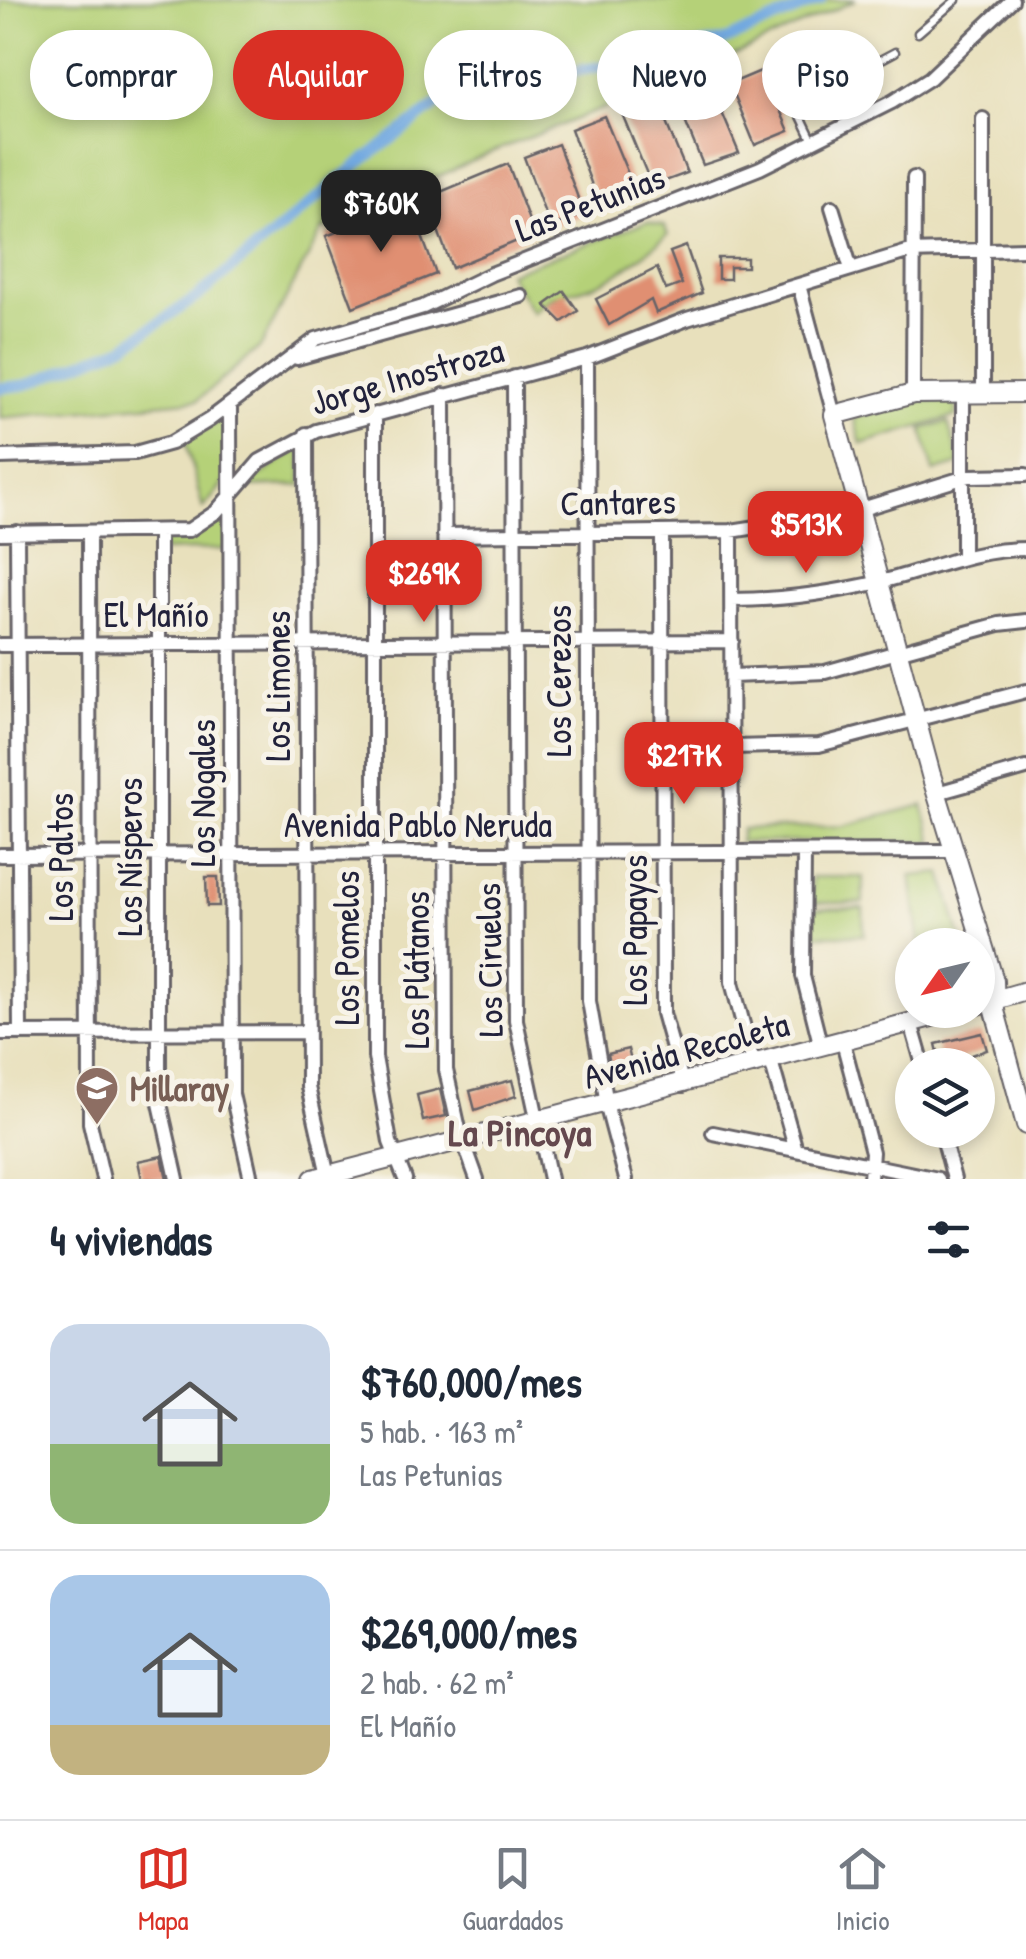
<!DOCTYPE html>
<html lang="es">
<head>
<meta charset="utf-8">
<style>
  body { margin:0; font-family:"Patrick Hand",sans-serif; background:#f6f6f7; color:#1f2937; height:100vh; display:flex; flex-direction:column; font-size:38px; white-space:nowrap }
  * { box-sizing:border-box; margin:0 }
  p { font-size:32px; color:#747a83 }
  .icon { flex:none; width:55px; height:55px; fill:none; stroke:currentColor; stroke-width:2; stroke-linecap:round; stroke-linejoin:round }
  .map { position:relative; height:1179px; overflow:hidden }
  .sheet { display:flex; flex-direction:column; background:#fff; flex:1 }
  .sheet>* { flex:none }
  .top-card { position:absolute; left:30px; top:30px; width:968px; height:90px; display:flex; gap:20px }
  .needle { width:65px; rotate:236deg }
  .controls { position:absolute; left:895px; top:928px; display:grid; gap:20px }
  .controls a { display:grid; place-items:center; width:100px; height:100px; border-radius:50%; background:#fff; box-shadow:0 5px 15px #0003; font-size:50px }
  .price { position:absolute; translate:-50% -85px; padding:0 22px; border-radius:20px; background:#d93025; color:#fff; font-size:32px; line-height:65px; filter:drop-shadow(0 2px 5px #0008) }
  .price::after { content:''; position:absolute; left:50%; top:60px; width:30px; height:22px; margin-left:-15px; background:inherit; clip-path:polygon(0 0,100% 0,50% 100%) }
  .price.selected { background:#222; color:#fff }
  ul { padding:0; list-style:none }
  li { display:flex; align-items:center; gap:30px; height:250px; padding:0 50px }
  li+li { border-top:2px solid #e0e1e3 }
  li span { display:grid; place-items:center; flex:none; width:280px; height:200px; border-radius:30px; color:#555 }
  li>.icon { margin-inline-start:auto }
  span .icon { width:120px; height:120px; fill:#fffc; stroke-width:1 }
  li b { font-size:42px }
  h2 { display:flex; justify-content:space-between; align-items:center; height:120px; padding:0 50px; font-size:42px }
  .chip { padding:0 35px; border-radius:45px; background:#fff; box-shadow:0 5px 15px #0003; font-size:35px; line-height:90px }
  .chip.selected { background:#d93025; color:#fff }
  .menu { display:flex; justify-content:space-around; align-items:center; height:140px; border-top:2px solid #e0e1e3; background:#fff; font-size:28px; color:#747a83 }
  .menu a { display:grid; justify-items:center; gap:5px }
  .menu .selected { color:#d93025 }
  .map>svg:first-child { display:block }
</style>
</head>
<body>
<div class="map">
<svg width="1026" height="1179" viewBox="0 0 1026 1179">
  <rect width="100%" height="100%" fill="#f7f3e8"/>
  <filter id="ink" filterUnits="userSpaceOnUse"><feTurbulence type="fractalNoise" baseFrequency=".01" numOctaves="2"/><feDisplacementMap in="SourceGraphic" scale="20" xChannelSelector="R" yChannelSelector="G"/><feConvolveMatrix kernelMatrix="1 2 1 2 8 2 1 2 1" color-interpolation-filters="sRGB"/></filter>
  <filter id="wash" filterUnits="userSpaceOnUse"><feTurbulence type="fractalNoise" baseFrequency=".0048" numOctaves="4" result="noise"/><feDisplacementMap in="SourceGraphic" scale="40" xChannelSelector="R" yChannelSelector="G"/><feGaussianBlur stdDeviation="2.25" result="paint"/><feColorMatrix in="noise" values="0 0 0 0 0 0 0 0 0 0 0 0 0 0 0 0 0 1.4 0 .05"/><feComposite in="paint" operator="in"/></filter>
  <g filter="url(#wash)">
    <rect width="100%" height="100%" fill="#e8e0bc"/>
    <!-- green -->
    <path fill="#b5d178" stroke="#6c7a5a" stroke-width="2.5" d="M0,0H856L697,72L487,154L322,230L261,346L198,400L0,418Z
      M647,222L664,226L668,235C645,253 617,279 588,287C561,296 555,290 533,313L508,273Z
      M914,400L956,403V416L861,444L854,418Z
      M219,420L226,425V480L203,509L185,439Z
      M948,422L960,464L934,472L922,429Z
      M302,446L301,485L244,487Z
      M220,517H226L228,549L163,551V538L192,535Z
      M923,805L933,842H740L742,829L843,826Z
      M942,873L963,945H920L911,876Z
      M812,877H863V903H812Z
      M863,908L864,935H812V909Z"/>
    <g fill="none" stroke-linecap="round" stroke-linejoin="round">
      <!-- canal -->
      <path stroke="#72a9e0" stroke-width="11" d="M0,388L25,385L124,346L197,297L357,165L446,98L724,41L821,0"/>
    </g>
    <g id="blocks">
      <!-- building -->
      <path fill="#e08f72" d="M763,70L789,131L755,145L730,84Z
        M713,91L739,153L703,165L678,104Z
        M655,96L687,173L652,186L620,109Z
        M604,116L636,193L600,207L571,129Z
        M558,144L584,214L550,227L524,157Z
        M508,164L534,234L452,268L426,198Z
        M410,204L436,274L353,307L326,236Z
        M686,246L702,293L656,313L651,300L609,325L596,299L657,268L666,290L682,284L670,252Z
        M718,258H747V267H730V279H718Z
        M564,291L578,311L562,322L545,305Z
        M206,877H218L219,906H207Z
        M982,1033L987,1050L941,1065L936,1044Z
        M628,1049L633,1069L612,1074L608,1054Z
        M512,1080L516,1096L475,1110L470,1091Z
        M440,1089L446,1116L423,1121L417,1095Z
        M162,1156L167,1179H142L138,1161Z"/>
    </g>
  </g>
  <g filter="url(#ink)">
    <use href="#blocks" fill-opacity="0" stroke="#676468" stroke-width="2.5"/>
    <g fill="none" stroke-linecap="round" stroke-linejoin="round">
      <defs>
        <path id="lane" d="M918,33L956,0
          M813,141L799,112L803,101L895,52"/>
        <path id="street" d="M983,119V393
          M832,207L851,269
          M799,285L834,415
          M297,358L521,296
          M587,358L589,1001L609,1115L626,1179
          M514,377L516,1020L550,1179
          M963,393V557
          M913,394L914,178
          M444,395L446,1070L459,1129L477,1179
          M230,404L232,1094L251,1179
          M375,414V1057L390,1142L405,1179
          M306,434L308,1087L328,1175
          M0,457L135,453L171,443L209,420L316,339L423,307L491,274L760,168L892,102L930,78L1012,0
          M731,531L732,982L754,1066
          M17,532L20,1033
          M662,532L663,1013L683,1085
          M0,533L189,530L216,512L260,461L316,431L587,358L687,319L907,252L1026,249
          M89,533L90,1123L103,1179
          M159,533V1099L177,1179
          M444,535L731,531L852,512L969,476L1026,475
          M732,600C784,600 833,593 884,581C932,569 975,549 1026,549
          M0,645L732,641
          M732,676L825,672L999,624L1026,621
          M732,747L819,745L1026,691
          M937,793L1026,768
          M804,852L803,976L821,1047
          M0,855L955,851
          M911,1023L923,1065
          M0,1033L308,1032
          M843,1042L872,1152L870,1179
          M771,1061L796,1150
          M941,1130L954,1179
          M713,1133L938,1179"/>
        <path id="secondary" d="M1026,393L913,394L834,415L931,775L994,981L995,1011L1026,1125
          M978,1005L1026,991
          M313,1179L958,1010"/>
      </defs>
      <!-- lane casing -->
      <use href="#lane" stroke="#676468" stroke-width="11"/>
      <!-- street casing -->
      <use href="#street" stroke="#676468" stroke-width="18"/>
      <!-- secondary casing -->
      <use href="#secondary" stroke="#676468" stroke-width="22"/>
      <!-- lane -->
      <use href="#lane" stroke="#fff" stroke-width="6"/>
      <!-- street -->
      <use href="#street" stroke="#fff" stroke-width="12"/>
      <!-- secondary -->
      <use href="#secondary" stroke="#fff" stroke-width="18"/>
    </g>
  </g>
  <!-- icons -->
  <defs>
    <symbol id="school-pin" viewBox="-11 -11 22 30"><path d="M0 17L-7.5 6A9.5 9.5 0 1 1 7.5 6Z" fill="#8d6e63" stroke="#f7f3e8"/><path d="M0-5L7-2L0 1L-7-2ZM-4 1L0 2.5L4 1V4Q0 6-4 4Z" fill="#fff"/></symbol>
  </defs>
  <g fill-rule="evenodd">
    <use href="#school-pin" x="72" y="1063" width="50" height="68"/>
  </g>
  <g text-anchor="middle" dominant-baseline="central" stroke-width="10" stroke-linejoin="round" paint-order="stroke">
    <!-- street labels -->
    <g font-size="35" fill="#22223b" stroke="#f7f3e8">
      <text transform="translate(590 203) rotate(-21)">Las Petunias</text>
      <text transform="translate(407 376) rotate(-16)">Jorge Inostroza</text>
      <text transform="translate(618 502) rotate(-1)">Cantares</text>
      <text x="156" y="614">El Mañío</text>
      <text transform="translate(558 681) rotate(-90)">Los Cerezos</text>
      <text transform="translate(277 686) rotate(-90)">Los Limones</text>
      <text transform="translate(202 793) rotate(-90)">Los Nogales</text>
      <text x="418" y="824">Avenida Pablo Neruda</text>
      <text transform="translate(60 857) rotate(-90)">Los Paltos</text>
      <text transform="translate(129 857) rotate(-90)">Los Nísperos</text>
      <text transform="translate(634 930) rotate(-90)">Los Papayos</text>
      <text transform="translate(346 948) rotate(-90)">Los Pomelos</text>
      <text transform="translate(489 960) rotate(-91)">Los Ciruelos</text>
      <text transform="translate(416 970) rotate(-90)">Los Plátanos</text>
      <text transform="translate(686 1050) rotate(-15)">Avenida Recoleta</text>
    </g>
    <!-- education labels -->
    <g font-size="35" font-weight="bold" fill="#785e54" stroke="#f7f3e8" text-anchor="start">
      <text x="130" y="1088">Millaray</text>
    </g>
    <!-- neighbourhood labels -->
    <g font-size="38" font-weight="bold" fill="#64484e" stroke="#f7f3e8">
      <text x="520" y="1132">La Pincoya</text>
    </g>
  </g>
</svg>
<div class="controls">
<a><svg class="needle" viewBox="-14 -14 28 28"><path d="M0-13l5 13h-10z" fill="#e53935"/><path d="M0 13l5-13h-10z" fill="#747a83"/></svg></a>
<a><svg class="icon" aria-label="layers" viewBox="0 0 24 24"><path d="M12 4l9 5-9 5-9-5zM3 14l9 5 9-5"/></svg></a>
</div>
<b class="price selected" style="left:381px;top:255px">$760K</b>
<b class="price" style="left:806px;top:576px">$513K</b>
<b class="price" style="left:424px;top:625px">$269K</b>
<b class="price" style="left:684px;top:807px">$217K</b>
<div class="top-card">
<a class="chip">Comprar</a>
<a class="chip selected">Alquilar</a>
<a class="chip">Filtros</a>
<a class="chip">Nuevo</a>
<a class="chip">Piso</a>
</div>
</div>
<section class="sheet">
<h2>4 viviendas<svg class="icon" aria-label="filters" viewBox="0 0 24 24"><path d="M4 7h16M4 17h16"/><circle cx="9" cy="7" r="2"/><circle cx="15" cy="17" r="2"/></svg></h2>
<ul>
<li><span style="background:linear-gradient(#c9d6e8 60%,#8fb573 0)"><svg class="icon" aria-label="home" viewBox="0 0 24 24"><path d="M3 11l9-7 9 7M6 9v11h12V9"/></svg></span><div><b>$760,000/mes</b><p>5 hab. · 163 m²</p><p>Las Petunias</p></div></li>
<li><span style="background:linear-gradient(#a9c7e8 75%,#c2b280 0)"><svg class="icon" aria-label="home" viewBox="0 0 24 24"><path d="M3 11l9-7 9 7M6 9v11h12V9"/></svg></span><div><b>$269,000/mes</b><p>2 hab. · 62 m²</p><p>El Mañío</p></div></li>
</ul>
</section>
<nav class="menu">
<a class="selected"><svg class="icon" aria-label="map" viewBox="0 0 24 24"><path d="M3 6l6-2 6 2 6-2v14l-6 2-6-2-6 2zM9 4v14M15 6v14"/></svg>Mapa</a>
<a><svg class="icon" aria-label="saved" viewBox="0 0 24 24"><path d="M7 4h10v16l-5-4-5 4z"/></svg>Guardados</a>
<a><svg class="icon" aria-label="home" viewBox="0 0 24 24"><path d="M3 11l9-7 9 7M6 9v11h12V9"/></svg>Inicio</a>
</nav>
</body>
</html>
